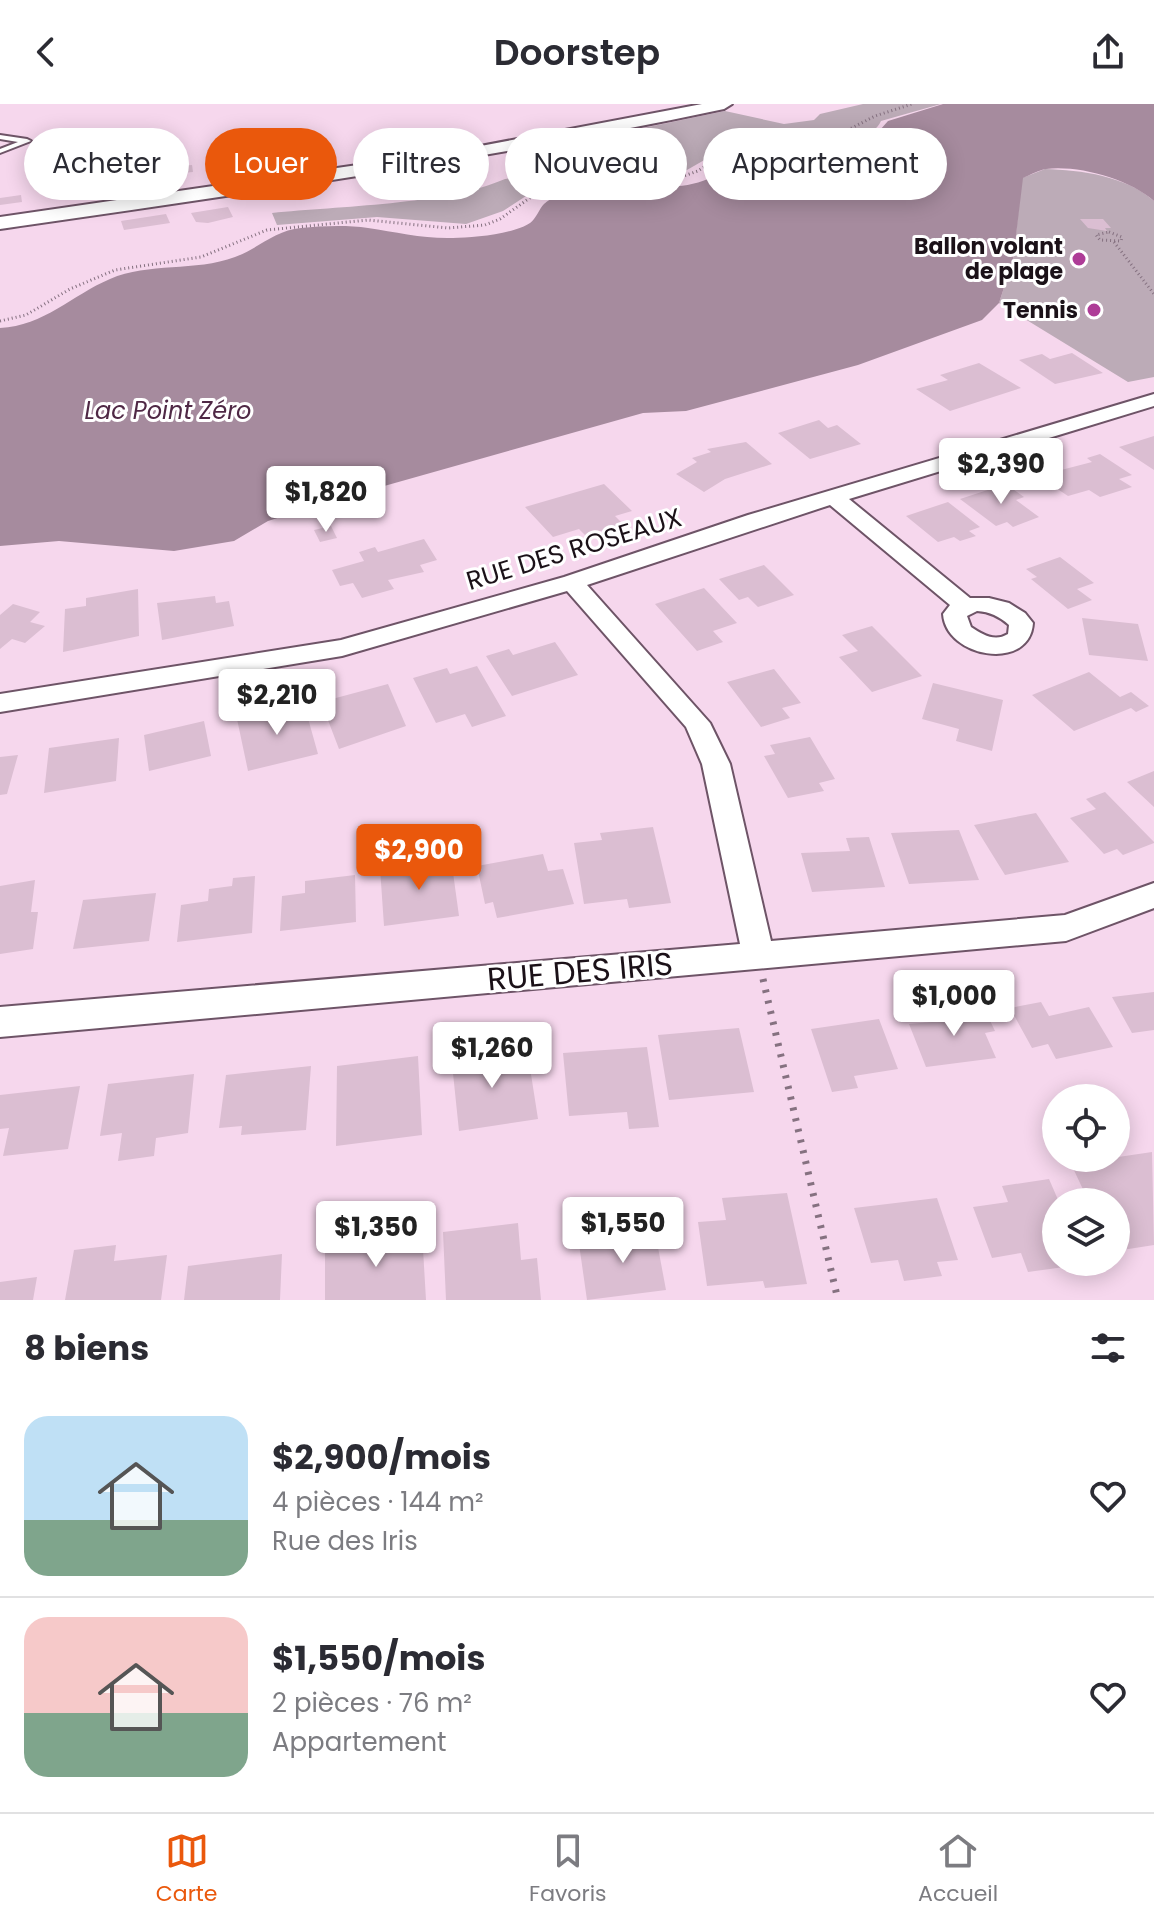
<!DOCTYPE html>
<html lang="fr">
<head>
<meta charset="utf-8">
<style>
  body { margin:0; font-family:Poppins,sans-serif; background:#f7f7f7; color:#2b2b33; height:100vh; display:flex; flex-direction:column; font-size:30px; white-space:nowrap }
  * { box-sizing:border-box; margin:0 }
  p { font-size:26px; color:#7c7c81 }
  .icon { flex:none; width:44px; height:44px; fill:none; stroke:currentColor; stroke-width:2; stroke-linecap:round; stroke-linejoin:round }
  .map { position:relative; height:1196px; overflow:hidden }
  .side { display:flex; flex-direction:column; background:#fff; flex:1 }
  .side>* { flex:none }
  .guide { position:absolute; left:24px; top:24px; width:1106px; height:72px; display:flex; gap:16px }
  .buttons { position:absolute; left:1042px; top:980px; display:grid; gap:16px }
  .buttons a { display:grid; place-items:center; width:88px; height:88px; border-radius:50%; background:#fff; box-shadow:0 4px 20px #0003; font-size:40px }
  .price { position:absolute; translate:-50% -68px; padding:0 18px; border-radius:8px; background:#fff; color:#222; font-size:26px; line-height:52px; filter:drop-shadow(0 2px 4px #0008) }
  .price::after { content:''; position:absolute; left:50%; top:48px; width:24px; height:18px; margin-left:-12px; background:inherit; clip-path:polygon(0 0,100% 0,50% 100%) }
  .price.selected { background:#ea580c; color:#fff }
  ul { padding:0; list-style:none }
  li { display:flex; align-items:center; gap:24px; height:200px; padding:0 24px }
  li+li { border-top:2px solid #e1e1e2 }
  li span { display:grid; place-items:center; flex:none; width:224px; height:160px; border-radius:24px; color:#555 }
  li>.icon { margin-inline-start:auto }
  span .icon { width:96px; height:96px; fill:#fffc; stroke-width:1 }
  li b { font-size:34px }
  h2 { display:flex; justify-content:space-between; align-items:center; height:96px; padding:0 24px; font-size:34px }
  .tag { padding:0 28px; border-radius:36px; background:#fff; box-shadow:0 4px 20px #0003; font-size:28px; line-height:72px }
  .tag.selected { background:#ea580c; color:#fff }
  header { display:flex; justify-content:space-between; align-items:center; height:104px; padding:0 24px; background:#fff; font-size:36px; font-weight:600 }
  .tabs { display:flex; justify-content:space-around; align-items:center; height:112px; border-top:2px solid #e1e1e2; background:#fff; font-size:22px; color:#7c7c81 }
  .tabs a { display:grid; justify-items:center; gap:4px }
  .tabs .selected { color:#ea580c }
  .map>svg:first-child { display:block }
</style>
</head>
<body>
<header><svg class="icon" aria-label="back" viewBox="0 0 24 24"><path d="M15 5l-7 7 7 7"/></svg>Doorstep<svg class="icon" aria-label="share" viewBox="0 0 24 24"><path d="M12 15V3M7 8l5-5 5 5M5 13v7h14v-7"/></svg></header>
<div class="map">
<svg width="1154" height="1196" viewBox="0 0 1154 1196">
  <rect width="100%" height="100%" fill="#f6d7ed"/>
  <!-- green -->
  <path fill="#bcabb7" d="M863,0H941L881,17C871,41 819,35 797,36L793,32L763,34L727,43L680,70L646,74L579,72L546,79L503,107L466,120L377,113L277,121L272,109C338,102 445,101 505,75L624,55L666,41L657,33L639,34L629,27L725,7L784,20L814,16L820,10Z
    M1045,65C1081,66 1126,72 1154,97V273L1128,278L999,199L1013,156L1022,74Z"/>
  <!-- water -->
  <path fill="#a68b9e" d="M943,0H1154V97C1129,75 1079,61 1046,65C1039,66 1030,71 1023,74L1013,156L999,199L982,216L858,261L686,307L643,309L324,399L268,417L234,437L174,447L59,437L0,442V224C44,222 72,191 110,175C149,158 195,168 235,153C258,145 275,126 301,124C322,122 347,121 368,124C396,128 424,135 453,134C472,134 514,130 530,119C536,115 539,105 544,100C551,93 568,87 577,85C637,72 696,105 742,48L798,37L864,34L880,26L888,17Z"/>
  <!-- building -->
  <path fill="#dbbed2" d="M192,61L193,68L169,70L168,63Z
    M116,80L117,89L70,94L69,85Z
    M21,91L22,98L0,101V94Z
    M228,103L233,113L208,119L196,118L191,109Z
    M166,110L170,119L124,126L121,117Z
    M1080,115H1103L1111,124H1105L1107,127L1088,124Z
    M1072,249L1103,269L1055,280L1019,256L1042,250L1050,255Z
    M979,259L1021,284L950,307L916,285L948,276L940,271Z
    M819,316L828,324L837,321L861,340L810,355L778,329Z
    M1154,332V366L1119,343Z
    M746,338L772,360L725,375L704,388L676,370L697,358L692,354L711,348L707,345Z
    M1100,350L1132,371L1119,375L1132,383L1100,393L1089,386L1068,392L1038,372L1092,358L1087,354Z
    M604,380L632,407L615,412L623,420L586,432L579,425L553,433L525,403Z
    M1006,380L1024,393L1016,396L1039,413L1013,423L1007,418L996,422L960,395Z
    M948,398L980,423L969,427L976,432L960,437L954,433L938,438L906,412Z
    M331,422L337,434L320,438L314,426Z
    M424,435L437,456L420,461L424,468L388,476L394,485L362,494L353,479L340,482L332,466L364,457L359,448L375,443L378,448Z
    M1060,453L1094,479L1077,485L1092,496L1068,505L1031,475L1037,473L1026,465Z
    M764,461L794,491L758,503L748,493L739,496L719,475Z
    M704,484L737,519L713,527L723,538L697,547L655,500Z
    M138,485L139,532L63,548L65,505L86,502V494Z
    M215,492L216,499L229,497L234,522L162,536L157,499Z
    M13,500L40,508L30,518L45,522L25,539L12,535L0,545V511Z
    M1082,514L1138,520L1148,557L1089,551Z
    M872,522L922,572L872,588L839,553L858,547L842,531Z
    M555,538L578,571L512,592L486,552L509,545L513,551Z
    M477,562L506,612L472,623L465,610L436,619L413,574L447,564L450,570Z
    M774,565L801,599L782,604L790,614L761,623L727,578Z
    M1089,568L1120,593L1131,588L1149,602L1136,608L1131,604L1074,627L1032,591Z
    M933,579L1003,596L992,647L956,637L959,625L922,615Z
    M388,580L406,622L339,645L321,598Z
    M304,600L318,650L248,667L237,615Z
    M204,617L211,652L149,667L144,631Z
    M810,633L835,675L819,679L824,687L788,694L764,652L775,650L770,641Z
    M119,634L116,677L44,689L49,644Z
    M18,651L7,690L0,691V653Z
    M1154,667V703L1127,678Z
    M1105,688L1154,738V739L1123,751L1117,745L1104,750L1070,714L1096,705L1086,695Z
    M1036,709L1069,758L1005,771L974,721Z
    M653,723L671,799L629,804L627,795L584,800L574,739L602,736L600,729Z
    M959,726L979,776L909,780L891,729Z
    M869,733L885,783L812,788L801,749L850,747L846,734Z
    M543,750L548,767L563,765L574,800L497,814L493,798L485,800L477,762Z
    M451,754L459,812L384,822L380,764Z
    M355,771L356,818L280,827L282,792L305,789V777Z
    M255,772L252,829L177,838L181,801L208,797L209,785L232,782L233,774Z
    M35,776L31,808H38L33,845L0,850V782Z
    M156,789L149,837L73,845L83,796Z
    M1154,888V926L1132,929L1112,893Z
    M1041,898L1049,912L1089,903L1113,943L1056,955L1048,940L1032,944L1010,904Z
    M984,904L995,927L985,929L996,954L926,963L909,920L932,918L930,911Z
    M879,915L898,965L854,972L858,984L832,988L811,925Z
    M739,924L754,988L669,996L658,931Z
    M647,943L659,1023L629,1025L627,1008L569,1012L563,949Z
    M486,945L488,957L528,951L538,1015L459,1027L451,950Z
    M418,952L422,1031L336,1042L337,962Z
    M311,962L306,1026L241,1031L242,1022L219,1024L226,971Z
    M194,970L188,1029L156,1034L154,1052L118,1057L122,1029L100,1032L108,980Z
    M80,982L68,1045L3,1052L9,1024L0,1025V991Z
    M1152,1048L1154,1141L1116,1147V1098H1089L1071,1060Z
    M1049,1075L1059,1098H1056V1158L1086,1160L1028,1168L1021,1149L992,1154L973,1103L1008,1098L1002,1082Z
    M787,1089L807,1180L765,1184L763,1177L707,1182L698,1118L726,1116L722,1094Z
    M937,1094L958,1156L937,1158L942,1172L904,1177L898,1156L871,1159L854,1104Z
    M518,1119L521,1156L537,1154L541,1196H446L443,1128Z
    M654,1122L666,1186L587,1196L579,1140L616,1135V1128Z
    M422,1128L426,1196H325V1141Z
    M116,1141L114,1157L167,1151L161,1196H65L74,1146Z
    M282,1150L280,1196H184L188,1162Z
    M37,1173L33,1196H0V1178Z"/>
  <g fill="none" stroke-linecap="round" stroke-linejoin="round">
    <defs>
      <path id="service" d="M0,31L27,35L31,37L0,49V45L18,38L0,35Z"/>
      <path id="minor" d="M1154,290V302L849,395L970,494H989L1009,499L1025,509L1033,519C1030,568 946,554 943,510L950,501L830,401L587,481L710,619L730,660L771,837L1065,811L1154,779V804L1066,837L0,933V903L740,840L702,660L686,623L567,487L342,552L0,608V590L341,536L564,473L748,411ZM977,507C990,508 999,512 1009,521L1008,530C995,538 983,531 971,523L967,512Z"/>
      <path id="tertiary" d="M702,0H732L724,5C484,56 243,90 0,125V113L454,47Z"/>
    </defs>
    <!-- service casing -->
    <use href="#service" stroke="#6e5467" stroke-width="4"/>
    <!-- minor casing -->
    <use href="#minor" stroke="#6e5467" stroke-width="4"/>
    <!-- tertiary casing -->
    <use href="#tertiary" stroke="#6e5467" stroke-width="4"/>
    <!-- path-far1 -->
    <path stroke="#857180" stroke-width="3" stroke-dasharray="1 3" stroke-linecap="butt" d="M1109,128L1122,133L1121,137L1100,136L1096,131Z
      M1114,138L1154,190
      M0,217L26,211L70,185L115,166L201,153L267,126L368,116L448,124L485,121L500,115L534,91L563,79L593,74L675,75L698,67L735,43L844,28L875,12L912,0"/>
    <!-- path -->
    <path stroke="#857180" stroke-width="7" stroke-dasharray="3 8" stroke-linecap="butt" d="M763,875L838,1196"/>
    <!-- service -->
    <use href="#service" fill="#fff" fill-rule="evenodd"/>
    <!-- minor -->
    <use href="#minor" fill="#fff" fill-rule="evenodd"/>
    <!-- tertiary -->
    <use href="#tertiary" fill="#fff" fill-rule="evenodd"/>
  </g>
  <!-- markers -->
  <g fill="#ae3c97" stroke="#fff" stroke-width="3">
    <circle cx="1079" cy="155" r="8"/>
    <circle cx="1094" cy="206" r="8"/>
  </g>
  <g text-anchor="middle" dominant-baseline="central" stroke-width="6" stroke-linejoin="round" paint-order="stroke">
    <!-- far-poi labels -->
    <g font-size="22" font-weight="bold" fill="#1b1118" stroke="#fff" text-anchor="end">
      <text x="1063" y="142">Ballon volant<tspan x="1063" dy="25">de plage</tspan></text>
      <text x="1078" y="206">Tennis</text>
    </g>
    <!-- far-water labels -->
    <g font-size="24" font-style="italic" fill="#4f2845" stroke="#fff">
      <text x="168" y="306">Lac Point Zéro</text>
    </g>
    <!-- street labels -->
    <g font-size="26" fill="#1b1118" stroke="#fff">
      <text transform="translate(574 445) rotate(-17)">RUE DES ROSEAUX</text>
    </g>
    <!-- near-street labels -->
    <g font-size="32" fill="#1b1118" stroke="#fff">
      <text transform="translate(580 867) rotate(-5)">RUE DES IRIS</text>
    </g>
  </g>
</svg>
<div class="buttons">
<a><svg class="icon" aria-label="locate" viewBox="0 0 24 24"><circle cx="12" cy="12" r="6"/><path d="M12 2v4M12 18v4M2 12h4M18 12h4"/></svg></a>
<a><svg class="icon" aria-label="layers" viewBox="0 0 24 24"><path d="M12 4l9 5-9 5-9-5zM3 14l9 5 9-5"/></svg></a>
</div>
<b class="price" style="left:1001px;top:402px">$2,390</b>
<b class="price" style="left:326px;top:430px">$1,820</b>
<b class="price" style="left:277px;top:633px">$2,210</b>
<b class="price selected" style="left:419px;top:788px">$2,900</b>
<b class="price" style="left:954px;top:934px">$1,000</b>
<b class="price" style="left:492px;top:986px">$1,260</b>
<b class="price" style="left:623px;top:1161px">$1,550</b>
<b class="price" style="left:376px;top:1165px">$1,350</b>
<div class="guide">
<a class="tag">Acheter</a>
<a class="tag selected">Louer</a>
<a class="tag">Filtres</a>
<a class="tag">Nouveau</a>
<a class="tag">Appartement</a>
</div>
</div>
<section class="side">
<h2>8 biens<svg class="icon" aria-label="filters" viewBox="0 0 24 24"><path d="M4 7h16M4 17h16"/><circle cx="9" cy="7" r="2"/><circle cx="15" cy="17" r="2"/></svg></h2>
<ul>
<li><span style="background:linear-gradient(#bfe0f5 65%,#7fa58c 0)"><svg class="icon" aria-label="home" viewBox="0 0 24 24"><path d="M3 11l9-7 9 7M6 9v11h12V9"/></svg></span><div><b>$2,900/mois</b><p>4 pièces · 144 m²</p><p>Rue des Iris</p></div><svg class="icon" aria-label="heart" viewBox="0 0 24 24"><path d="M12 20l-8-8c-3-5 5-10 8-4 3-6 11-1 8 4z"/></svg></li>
<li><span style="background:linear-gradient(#f6c9c9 60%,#7fa58c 0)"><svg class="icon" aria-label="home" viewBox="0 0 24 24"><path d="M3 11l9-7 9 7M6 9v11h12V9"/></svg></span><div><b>$1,550/mois</b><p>2 pièces · 76 m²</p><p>Appartement</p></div><svg class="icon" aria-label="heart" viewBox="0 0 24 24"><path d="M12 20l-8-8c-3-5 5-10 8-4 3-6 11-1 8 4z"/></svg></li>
</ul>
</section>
<nav class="tabs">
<a class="selected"><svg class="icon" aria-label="map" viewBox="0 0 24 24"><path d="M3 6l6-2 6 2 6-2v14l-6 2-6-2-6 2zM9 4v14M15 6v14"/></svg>Carte</a>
<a><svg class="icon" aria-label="saved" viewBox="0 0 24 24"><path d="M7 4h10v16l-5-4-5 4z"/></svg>Favoris</a>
<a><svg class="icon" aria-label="home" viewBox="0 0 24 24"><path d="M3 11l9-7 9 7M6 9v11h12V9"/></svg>Accueil</a>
</nav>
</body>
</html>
